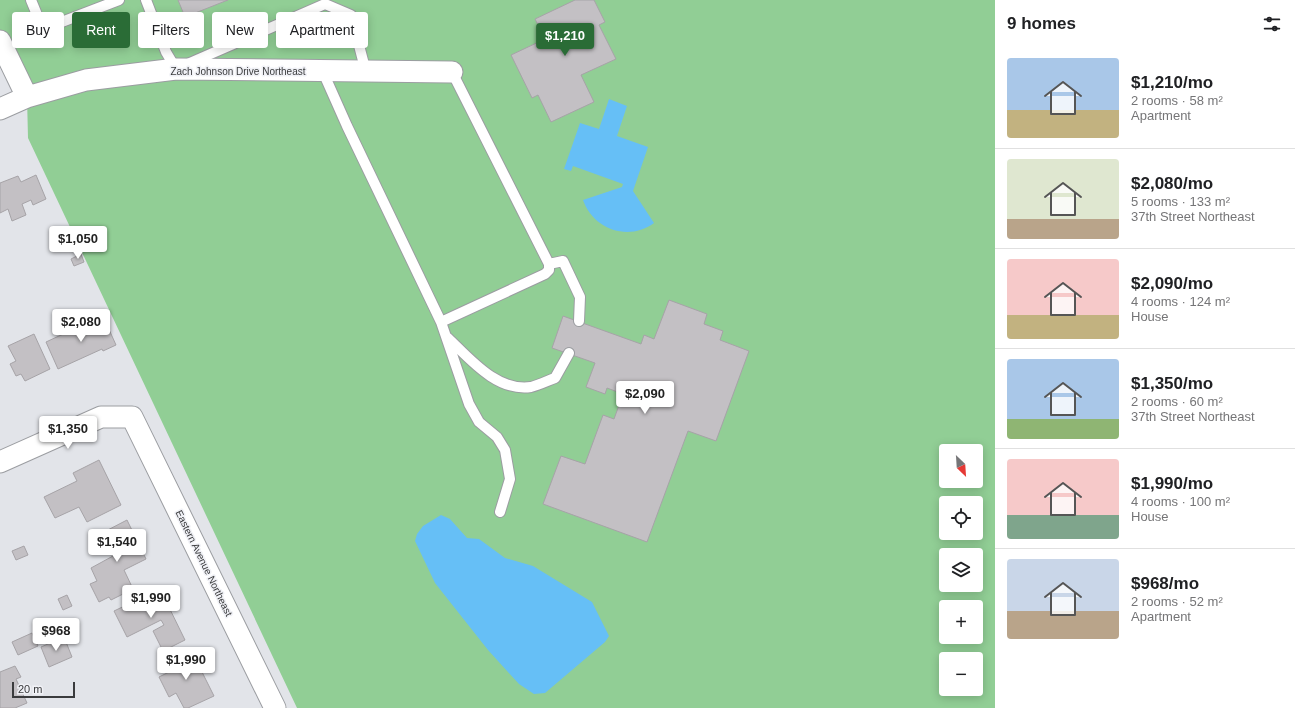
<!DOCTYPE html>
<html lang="en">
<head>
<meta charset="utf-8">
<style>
  body { margin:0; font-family:Arial,sans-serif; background:#f6f6f6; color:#202124; height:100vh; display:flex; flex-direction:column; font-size:15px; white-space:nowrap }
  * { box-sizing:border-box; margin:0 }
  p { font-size:13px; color:#757577 }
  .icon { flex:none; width:22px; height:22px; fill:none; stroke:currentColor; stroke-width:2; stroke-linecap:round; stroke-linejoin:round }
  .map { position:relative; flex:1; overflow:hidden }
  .side { display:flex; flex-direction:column; background:#fff; width:300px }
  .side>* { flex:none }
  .banner { position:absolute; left:12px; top:12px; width:380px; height:36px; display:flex; gap:8px }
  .needle { width:26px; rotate:155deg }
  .tools { position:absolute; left:939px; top:444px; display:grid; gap:8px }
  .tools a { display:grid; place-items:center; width:44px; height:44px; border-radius:4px; background:#fff; box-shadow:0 2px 10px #0003; font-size:20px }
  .scale { position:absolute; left:12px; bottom:10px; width:63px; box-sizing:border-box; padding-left:4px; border:2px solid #3a3b3d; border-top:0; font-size:11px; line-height:14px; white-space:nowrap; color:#3a3b3d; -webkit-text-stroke:3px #f0f1f6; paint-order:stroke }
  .price { position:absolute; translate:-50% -34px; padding:0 9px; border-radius:4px; background:#fff; color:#222; font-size:13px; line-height:26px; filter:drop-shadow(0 1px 2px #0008) }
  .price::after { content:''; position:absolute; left:50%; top:24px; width:12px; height:9px; margin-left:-6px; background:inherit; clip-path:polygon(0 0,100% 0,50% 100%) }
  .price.current { background:#2a6c36; color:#fff }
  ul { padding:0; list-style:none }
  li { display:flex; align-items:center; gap:12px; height:100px; padding:0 12px }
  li+li { border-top:1px solid #e0e0e0 }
  li span { display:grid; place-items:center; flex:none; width:112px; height:80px; border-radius:4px; color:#555 }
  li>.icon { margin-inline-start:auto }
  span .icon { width:48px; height:48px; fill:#fffc; stroke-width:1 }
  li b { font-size:17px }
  h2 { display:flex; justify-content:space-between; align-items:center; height:48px; padding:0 12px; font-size:17px }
  .chip { padding:0 14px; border-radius:4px; background:#fff; box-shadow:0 2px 10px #0003; font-size:14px; line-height:36px }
  .chip.current { background:#2a6c36; color:#fff }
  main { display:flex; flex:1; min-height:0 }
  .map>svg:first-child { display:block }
</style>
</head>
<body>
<main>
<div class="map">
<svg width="995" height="708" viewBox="0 0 995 708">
  <rect width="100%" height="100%" fill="#e2e4e9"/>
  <!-- green -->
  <path fill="#91ce95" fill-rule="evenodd" d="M0,0H995V708H297L28,138L27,97L0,41ZM946,451H976V481H946ZM946,503H976V533H946ZM946,555H976V585H946ZM946,607H976V637H946ZM946,659H976V689H946Z"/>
  <!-- water -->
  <path fill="#66bff6" d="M609,99L627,106L617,136L648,147L633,191L654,223C628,242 593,229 583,200L622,187L623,184L573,166L571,171L564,169L580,123L599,129Z
    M441,515L450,519L467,538L479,539L505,558L533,566L592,602L609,636L605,642L545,693L534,694L519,684L488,650L435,583L415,541L417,534L423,526Z"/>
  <!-- building -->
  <path fill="#c3c0c4" stroke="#a6a3a7" d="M178,0H228L185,17Z
    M575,0H594L605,22L599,25L616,59L581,75L594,102L551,122L538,95L532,98L511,55L545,39L535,19Z
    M36,175L46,199L33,205L31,200L22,204L26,215L12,221L8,209L0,213V183L18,176L21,182Z
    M81,254L84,262L74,266L71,259Z
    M669,300L707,314L704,324L723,331L720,340L749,351L716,441L688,431L647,542L543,504L561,456L585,464L603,415L614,419L623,394L607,388L605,394L586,387L595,363L552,348L563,316L641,344L644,335L654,339Z
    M100,317L104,326L107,325L116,345L103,351L102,349L58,369L46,342Z
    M34,334L50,369L25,381L21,374L16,376L10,364L16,361L8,346Z
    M99,460L121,505L87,522L79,507L55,518L44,497L77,481L73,473Z
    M127,520L146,559L124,570L133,589L111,600L109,597L99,602L90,584L97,581L91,568L113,556L102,533Z
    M24,546L28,555L16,560L12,551Z
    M160,589L185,640L163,651L153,631L164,625L161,620L127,637L114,611Z
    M67,595L72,606L63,610L58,599Z
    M32,633L38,646L18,655L12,642Z
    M64,637L72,657L49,667L41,647Z
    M191,650L214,696L188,708H184L176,693L169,697L159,677L171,671L166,663Z
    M15,666L21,677L16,679L27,703L15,708H0V672Z"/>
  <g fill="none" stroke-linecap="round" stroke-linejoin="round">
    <defs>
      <path id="lane" d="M31,0L42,27L46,28L119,0
        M146,0L166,52L176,69L325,4L351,15L366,72
        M323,72L347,126L441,322L469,404L479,422L497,437L505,450L510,479L500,512
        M549,264L563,261L580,297L579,321
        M441,322L545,274L549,270V264L452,72
        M448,338C470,359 497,392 531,387C539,385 547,381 555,378L569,353"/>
      <path id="street" d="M0,41L27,97
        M0,109L27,97L86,80L176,69L452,72
        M0,462L101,417H132L275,708"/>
    </defs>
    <!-- lane casing -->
    <use href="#lane" stroke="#9b9da1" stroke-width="12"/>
    <!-- street casing -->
    <use href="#street" stroke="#9b9da1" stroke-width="23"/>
    <!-- lane -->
    <use href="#lane" stroke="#fff" stroke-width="10"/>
    <!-- street -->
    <use href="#street" stroke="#fff" stroke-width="21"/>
  </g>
  <g text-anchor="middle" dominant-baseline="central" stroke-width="3" stroke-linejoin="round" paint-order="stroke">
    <!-- street labels -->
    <g font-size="10" fill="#3a3b3d" stroke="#f0f1f6">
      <text x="238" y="71">Zach Johnson Drive Northeast</text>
      <text transform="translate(204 563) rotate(64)">Eastern Avenue Northeast</text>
    </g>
  </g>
</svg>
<div class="tools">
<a><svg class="needle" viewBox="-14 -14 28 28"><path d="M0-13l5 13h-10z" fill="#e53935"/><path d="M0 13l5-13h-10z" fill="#757577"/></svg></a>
<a><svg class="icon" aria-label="locate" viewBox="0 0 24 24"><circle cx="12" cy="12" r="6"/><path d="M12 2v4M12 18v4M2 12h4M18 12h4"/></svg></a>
<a><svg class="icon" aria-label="layers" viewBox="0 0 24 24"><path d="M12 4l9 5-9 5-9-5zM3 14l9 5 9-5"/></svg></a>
<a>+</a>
<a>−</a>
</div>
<div class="scale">20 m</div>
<b class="price current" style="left:565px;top:57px">$1,210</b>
<b class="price" style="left:78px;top:260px">$1,050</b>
<b class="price" style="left:81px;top:343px">$2,080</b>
<b class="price" style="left:645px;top:415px">$2,090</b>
<b class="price" style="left:68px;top:450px">$1,350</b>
<b class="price" style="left:117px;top:563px">$1,540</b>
<b class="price" style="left:151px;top:619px">$1,990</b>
<b class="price" style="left:56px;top:652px">$968</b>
<b class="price" style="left:186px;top:681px">$1,990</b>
<div class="banner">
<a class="chip">Buy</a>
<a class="chip current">Rent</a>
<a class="chip">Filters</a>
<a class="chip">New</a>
<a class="chip">Apartment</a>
</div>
</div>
<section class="side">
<h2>9 homes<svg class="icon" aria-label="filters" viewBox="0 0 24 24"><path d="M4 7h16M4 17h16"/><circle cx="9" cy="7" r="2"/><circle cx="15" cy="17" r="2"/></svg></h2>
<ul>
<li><span style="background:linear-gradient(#a9c7e8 65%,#c2b280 0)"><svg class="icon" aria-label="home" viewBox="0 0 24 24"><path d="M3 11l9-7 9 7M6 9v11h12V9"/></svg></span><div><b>$1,210/mo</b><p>2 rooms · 58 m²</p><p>Apartment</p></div></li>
<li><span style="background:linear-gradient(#dfe7d0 75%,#b9a48a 0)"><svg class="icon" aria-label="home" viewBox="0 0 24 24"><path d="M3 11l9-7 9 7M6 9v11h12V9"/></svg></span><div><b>$2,080/mo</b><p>5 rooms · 133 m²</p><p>37th Street Northeast</p></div></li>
<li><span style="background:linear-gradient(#f6c9c9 70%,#c2b280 0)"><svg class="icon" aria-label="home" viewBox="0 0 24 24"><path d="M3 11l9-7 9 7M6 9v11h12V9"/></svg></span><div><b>$2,090/mo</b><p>4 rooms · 124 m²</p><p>House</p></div></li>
<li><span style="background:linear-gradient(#a9c7e8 75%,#8fb573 0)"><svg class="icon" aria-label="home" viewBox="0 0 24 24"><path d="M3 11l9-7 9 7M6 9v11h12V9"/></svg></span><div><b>$1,350/mo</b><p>2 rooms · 60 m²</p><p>37th Street Northeast</p></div></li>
<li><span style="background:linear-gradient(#f6c9c9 70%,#7fa58c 0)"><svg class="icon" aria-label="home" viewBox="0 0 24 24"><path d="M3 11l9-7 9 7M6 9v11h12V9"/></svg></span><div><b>$1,990/mo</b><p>4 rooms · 100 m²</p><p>House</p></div></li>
<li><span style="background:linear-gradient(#c9d6e8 65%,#b9a48a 0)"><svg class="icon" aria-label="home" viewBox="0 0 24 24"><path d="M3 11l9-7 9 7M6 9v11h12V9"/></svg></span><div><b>$968/mo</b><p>2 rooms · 52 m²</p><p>Apartment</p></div></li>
</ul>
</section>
</main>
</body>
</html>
